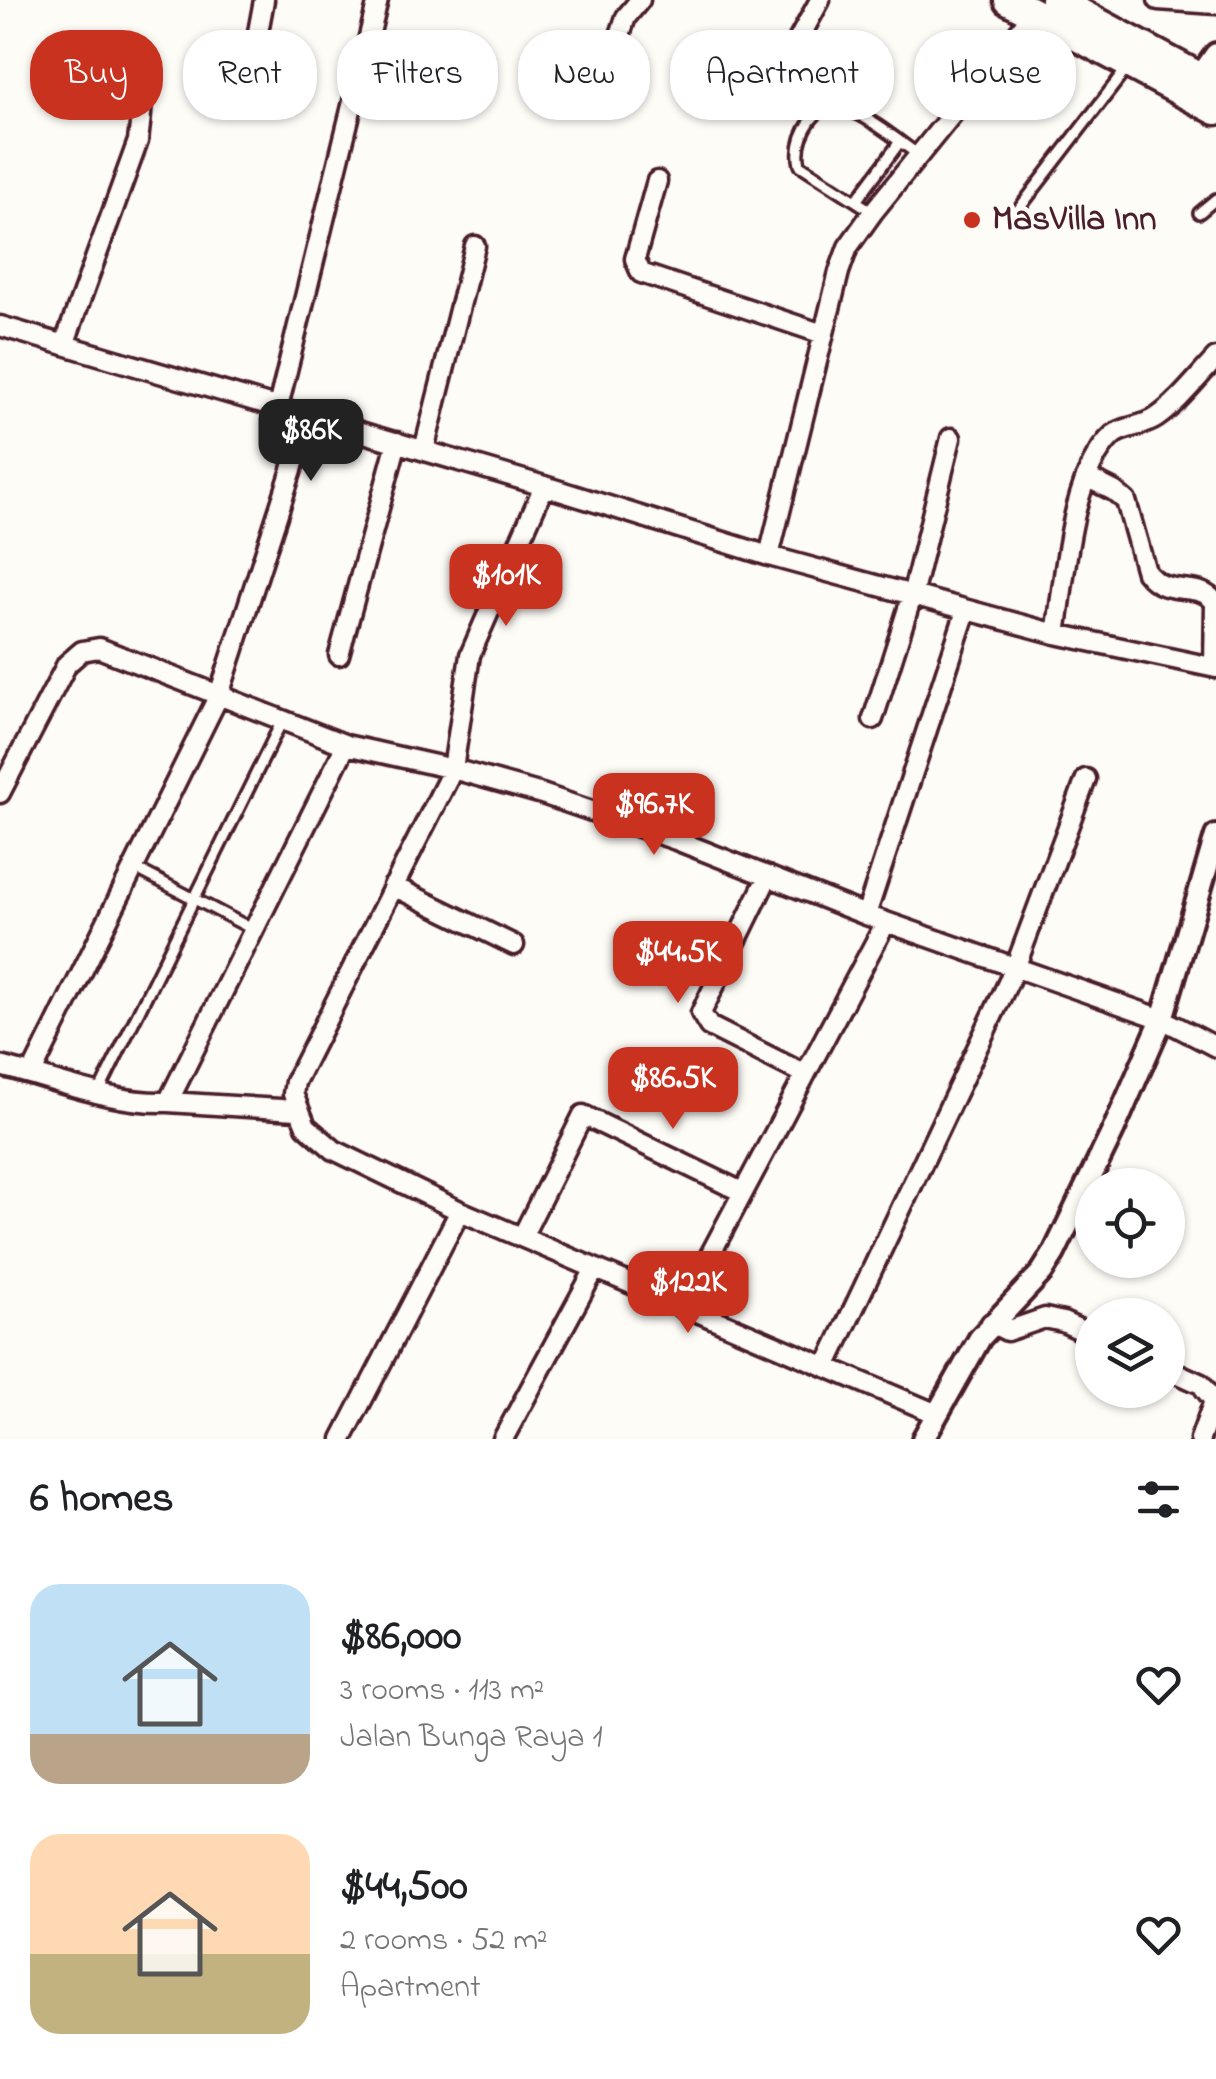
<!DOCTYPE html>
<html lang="en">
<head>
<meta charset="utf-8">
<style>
  body { margin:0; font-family:"Indie Flower",sans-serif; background:#f6f6f6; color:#202124; height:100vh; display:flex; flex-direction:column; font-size:38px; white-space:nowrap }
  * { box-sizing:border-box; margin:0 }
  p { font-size:32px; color:#757577 }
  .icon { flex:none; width:55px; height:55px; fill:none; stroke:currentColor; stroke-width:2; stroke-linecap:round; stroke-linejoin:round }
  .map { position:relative; height:1439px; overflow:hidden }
  .sheet { display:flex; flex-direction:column; background:#fff; flex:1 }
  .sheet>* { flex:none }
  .top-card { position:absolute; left:30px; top:30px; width:1158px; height:90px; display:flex; gap:20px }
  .buttons { position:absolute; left:1075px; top:1168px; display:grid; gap:20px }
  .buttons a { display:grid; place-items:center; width:110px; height:110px; border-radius:50%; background:#fff; box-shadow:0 2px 8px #0004; font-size:50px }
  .price { position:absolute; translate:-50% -85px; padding:0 22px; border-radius:20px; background:#c8321e; color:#fff; font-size:32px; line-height:65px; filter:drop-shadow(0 2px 5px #0008) }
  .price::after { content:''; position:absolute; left:50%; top:60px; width:30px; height:22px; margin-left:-15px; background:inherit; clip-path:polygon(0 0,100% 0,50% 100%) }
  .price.on { background:#222; color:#fff }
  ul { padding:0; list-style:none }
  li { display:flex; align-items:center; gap:30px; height:250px; padding:0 30px }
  li span { display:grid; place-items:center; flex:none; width:280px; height:200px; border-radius:30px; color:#555 }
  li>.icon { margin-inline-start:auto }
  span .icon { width:120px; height:120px; fill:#fffc; stroke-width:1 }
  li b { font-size:42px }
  h2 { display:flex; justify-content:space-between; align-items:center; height:120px; padding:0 30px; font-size:42px }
  .tag { padding:0 35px; border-radius:40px; background:#fff; box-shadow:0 2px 8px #0004; font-size:35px; line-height:90px }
  .tag.on { background:#c8321e; color:#fff }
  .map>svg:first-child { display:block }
</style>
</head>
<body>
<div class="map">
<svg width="1216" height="1439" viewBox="0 0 1216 1439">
  <rect width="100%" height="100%" fill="#fdfcf7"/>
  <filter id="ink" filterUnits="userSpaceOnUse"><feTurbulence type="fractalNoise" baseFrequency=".01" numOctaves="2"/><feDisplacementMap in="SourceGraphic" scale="20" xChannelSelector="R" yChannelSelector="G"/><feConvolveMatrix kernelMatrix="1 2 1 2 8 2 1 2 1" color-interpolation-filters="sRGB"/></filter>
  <g filter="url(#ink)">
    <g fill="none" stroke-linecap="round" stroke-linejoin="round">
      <defs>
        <path id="service" d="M856,201L899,143
          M873,212L800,165C796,148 801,134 811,120C837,84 892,138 919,155
          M1199,213L1216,199
          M1015,214L1128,67
          M135,868L254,930
          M99,1092L282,721"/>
        <path id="minor" d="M1158,0L1216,4
          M771,90L820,0
          M601,92L626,17L640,0
          M256,96L253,59L264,0
          M657,181L635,259L641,273L823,334
          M0,326L544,486L769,556L1056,634L1216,668
          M64,345L138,141C145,85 147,80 91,65
          M278,407L378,0
          M424,450L475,246
          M1086,477L1114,491L1126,501L1146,572C1166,600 1201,579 1215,603L1214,667
          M544,486L470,655L453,769L295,1082L293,1094L306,1126L334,1150L460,1211L937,1414
          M769,556L839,272L848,247L873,212L1034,13
          M1056,634C1065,578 1070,474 1113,435C1124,426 1143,427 1156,418C1178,403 1197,378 1216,358
          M339,655L397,442
          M873,719L912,596L951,438
          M0,793L67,664L82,651L99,648L346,745L453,769L542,794L676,840L866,915L1162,1019L1216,1047
          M768,876L701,1013L709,1026L804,1074
          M393,886L514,945
          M866,915L966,611
          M0,1066C54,1079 112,1104 168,1102L346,745
          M32,1073L219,695L309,417
          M168,1102L297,1110
          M522,1237L583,1115L742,1192
          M682,1308L886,922
          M991,1323L1007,1331L1045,1318L1063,1322L1092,1335
          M826,1367L1015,968L1086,779
          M1168,1369L1201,1384L1214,1401L1200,1439
          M342,1439L460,1211
          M503,1439L595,1269"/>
        <path id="tertiary" d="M1200,77L1216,54
          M923,1439L980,1338L1042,1272L1054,1253L1113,1131L1162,1019L1216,836"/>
        <path id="trunk" d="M1009,0L1216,110
          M1055,0L1216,86"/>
      </defs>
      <!-- service casing -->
      <use href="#service" stroke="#4a1f2b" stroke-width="16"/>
      <!-- minor casing -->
      <use href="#minor" stroke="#4a1f2b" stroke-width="25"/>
      <!-- tertiary casing -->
      <use href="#tertiary" stroke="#4a1f2b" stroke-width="28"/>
      <!-- trunk casing -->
      <use href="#trunk" stroke="#4a1f2b" stroke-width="35"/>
      <!-- service -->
      <use href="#service" stroke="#fdfcf7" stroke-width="9"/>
      <!-- minor -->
      <use href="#minor" stroke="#fdfcf7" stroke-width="18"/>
      <!-- tertiary -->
      <use href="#tertiary" stroke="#fdfcf7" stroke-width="20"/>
      <!-- trunk -->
      <use href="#trunk" stroke="#fdfcf7" stroke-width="28"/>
    </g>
  </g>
  <!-- markers -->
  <circle fill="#c8321e" stroke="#fdfcf7" stroke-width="4" cx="972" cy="220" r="10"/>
  <g text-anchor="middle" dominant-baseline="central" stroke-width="9" stroke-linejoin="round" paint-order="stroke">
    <!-- poi labels -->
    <g font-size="35" font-weight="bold" fill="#4a1f2b" stroke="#fdfcf7" text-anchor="start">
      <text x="992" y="220">MasVilla Inn</text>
    </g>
  </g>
</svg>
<div class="buttons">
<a><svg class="icon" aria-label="locate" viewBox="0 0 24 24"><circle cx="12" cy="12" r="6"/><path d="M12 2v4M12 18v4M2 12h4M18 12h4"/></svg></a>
<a><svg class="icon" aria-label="layers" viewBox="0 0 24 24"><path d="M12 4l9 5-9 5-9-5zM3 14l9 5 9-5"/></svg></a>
</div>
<b class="price on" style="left:311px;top:484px">$86K</b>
<b class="price" style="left:506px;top:629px">$101K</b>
<b class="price" style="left:654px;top:858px">$96.7K</b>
<b class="price" style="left:678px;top:1006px">$44.5K</b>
<b class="price" style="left:673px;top:1132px">$86.5K</b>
<b class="price" style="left:688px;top:1336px">$122K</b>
<div class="top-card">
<a class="tag on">Buy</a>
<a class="tag">Rent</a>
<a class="tag">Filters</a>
<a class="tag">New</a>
<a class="tag">Apartment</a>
<a class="tag">House</a>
</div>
</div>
<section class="sheet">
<h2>6 homes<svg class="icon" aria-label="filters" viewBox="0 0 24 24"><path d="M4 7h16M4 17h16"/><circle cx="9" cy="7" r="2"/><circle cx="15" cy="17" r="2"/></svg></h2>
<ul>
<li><span style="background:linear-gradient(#bfe0f5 75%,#b9a48a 0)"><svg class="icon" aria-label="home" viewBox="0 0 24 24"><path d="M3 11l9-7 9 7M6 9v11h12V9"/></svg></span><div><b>$86,000</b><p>3 rooms · 113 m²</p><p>Jalan Bunga Raya 1</p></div><svg class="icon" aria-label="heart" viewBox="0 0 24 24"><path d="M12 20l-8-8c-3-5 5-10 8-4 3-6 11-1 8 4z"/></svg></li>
<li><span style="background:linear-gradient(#ffd9b3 60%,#c2b280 0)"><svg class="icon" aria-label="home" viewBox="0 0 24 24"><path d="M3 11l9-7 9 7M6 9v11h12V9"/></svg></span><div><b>$44,500</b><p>2 rooms · 52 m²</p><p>Apartment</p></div><svg class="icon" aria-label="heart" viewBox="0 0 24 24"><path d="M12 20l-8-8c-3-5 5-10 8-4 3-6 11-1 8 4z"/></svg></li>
</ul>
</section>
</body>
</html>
